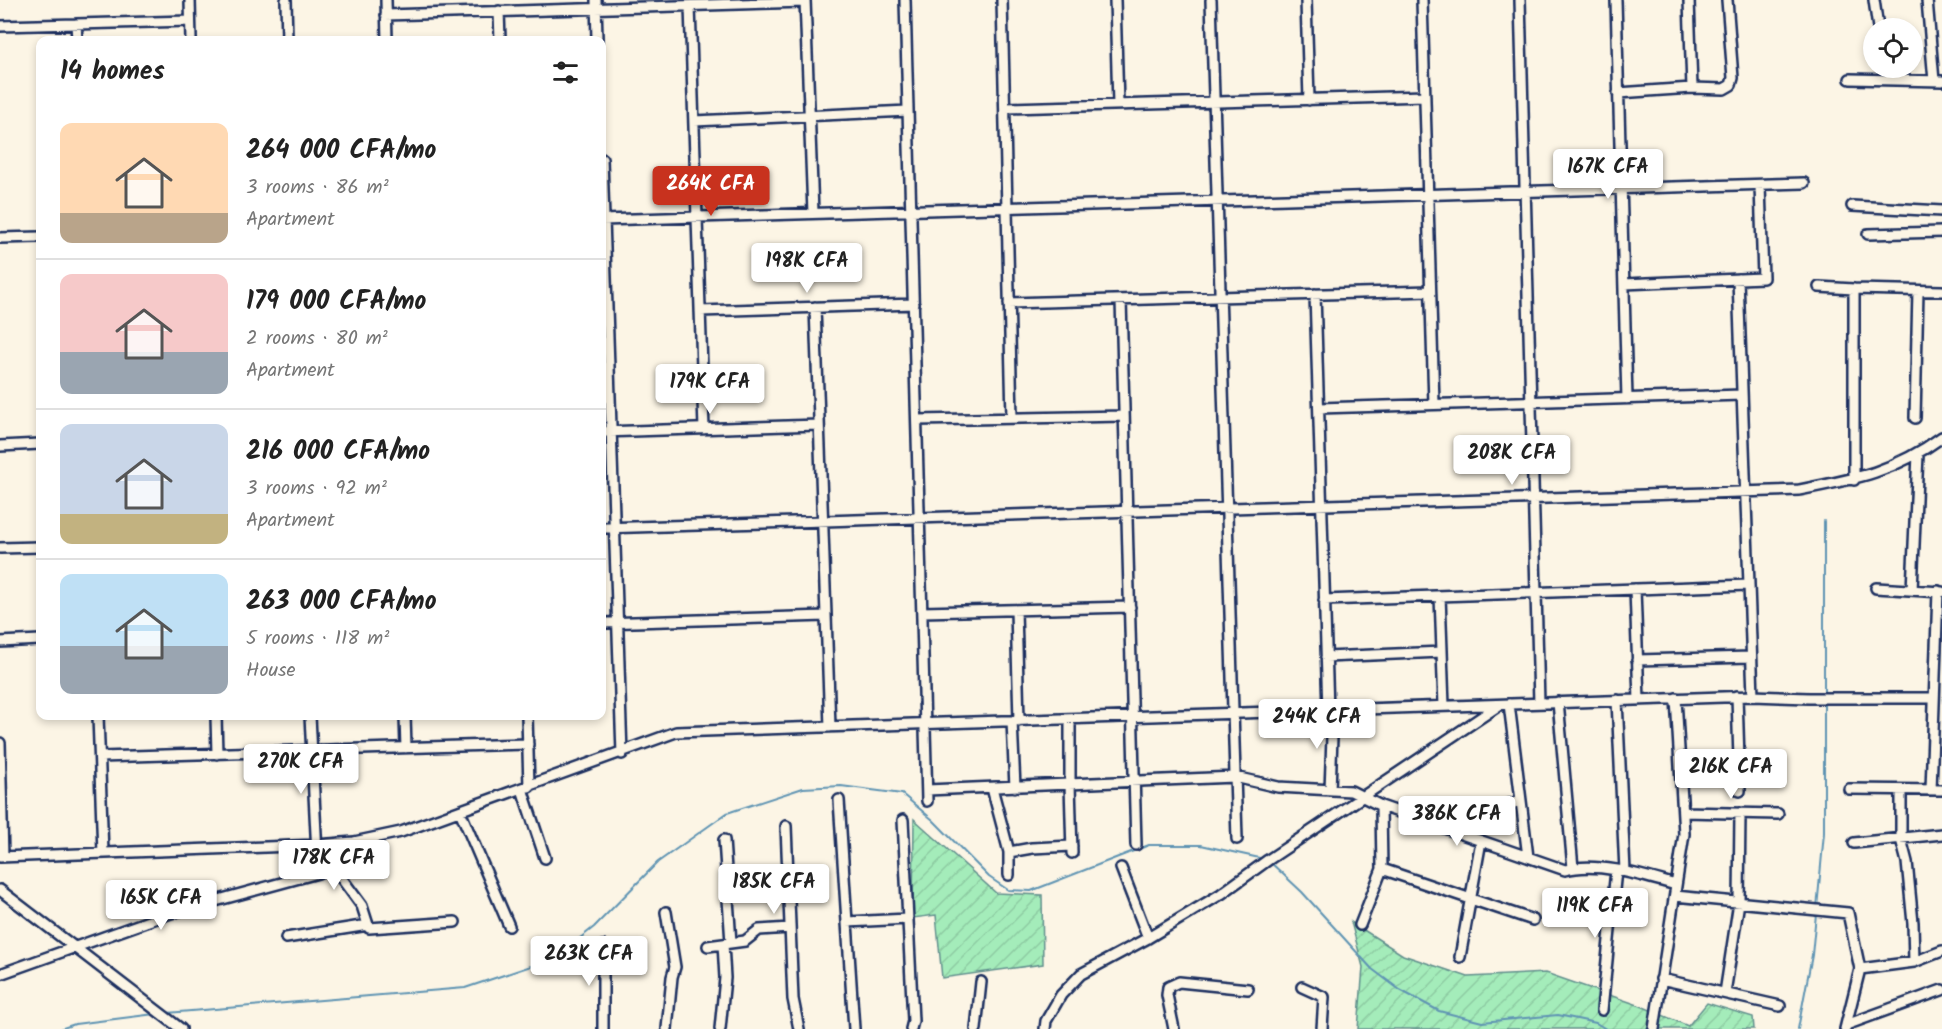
<!DOCTYPE html>
<html lang="en">
<head>
<meta charset="utf-8">
<style>
  body { margin:0; font-family:Kalam,sans-serif; background:#f6f6f6; color:#222; height:100vh; display:flex; flex-direction:column; font-size:22px; white-space:nowrap }
  * { box-sizing:border-box; margin:0 }
  p { font-size:20px; color:#767676 }
  .icon { flex:none; width:33px; height:33px; fill:none; stroke:currentColor; stroke-width:2; stroke-linecap:round; stroke-linejoin:round }
  .map { position:relative; flex:1; overflow:hidden }
  .details { position:absolute; left:36px; top:36px; width:570px; height:684px; display:flex; flex-direction:column; background:#fff; border-radius:12px; box-shadow:0 3px 9px #0003 }
  .details>* { flex:none }
  .fabs { position:absolute; left:1863px; top:18px; display:grid; gap:12px }
  .fabs a { display:grid; place-items:center; width:60px; height:60px; border-radius:50%; background:#fff; box-shadow:0 3px 9px #0003; font-size:30px }
  .price { position:absolute; translate:-50% -51px; padding:0 14px; border-radius:6px; background:#fff; color:#222; font-size:20px; line-height:39px; filter:drop-shadow(0 2px 3px #0008) }
  .price::after { content:''; position:absolute; left:50%; top:36px; width:18px; height:14px; margin-left:-9px; background:inherit; clip-path:polygon(0 0,100% 0,50% 100%) }
  .price.on { background:#c8321e; color:#fff }
  ul { padding:0; list-style:none }
  li { display:flex; align-items:center; gap:18px; height:150px; padding:0 24px }
  li+li { border-top:2px solid #e0e0e0 }
  li span { display:grid; place-items:center; flex:none; width:168px; height:120px; border-radius:12px; color:#555 }
  li>.icon { margin-inline-start:auto }
  span .icon { width:72px; height:72px; fill:#fffc; stroke-width:1 }
  li b { font-size:26px }
  h2 { display:flex; justify-content:space-between; align-items:center; height:72px; padding:0 24px; font-size:26px }
  .map>svg:first-child { display:block }
</style>
</head>
<body>
<div class="map">
<svg width="1942" height="1029" viewBox="0 0 1942 1029">
  <defs>
    <pattern id="garden-furrows" width="10" height="10" patternUnits="userSpaceOnUse" patternTransform="scale(1.5)"><rect width="10" height="10" fill="#a4ecba"/><path d="M-1 1l2-2M0 10L10 0M9 11l2-2" fill="none" stroke="#8dcba2"/></pattern>
  </defs>
  <rect width="100%" height="100%" fill="#fcf5e5"/>
  <filter id="ink" filterUnits="userSpaceOnUse"><feTurbulence type="fractalNoise" baseFrequency=".0167" numOctaves="2"/><feDisplacementMap in="SourceGraphic" scale="12" xChannelSelector="R" yChannelSelector="G"/><feConvolveMatrix kernelMatrix="1 2 1 2 8 2 1 2 1" color-interpolation-filters="sRGB"/></filter>
  <g filter="url(#ink)">
    <!-- garden -->
    <path fill="url(#garden-furrows)" stroke="#608e8c" stroke-width="1.5" d="M914,819L996,893L1042,895L1043,964L942,978L936,915L913,918Z
      M1351,922L1403,955L1468,977L1546,973L1641,1006L1688,1026L1707,1003L1753,1017L1754,1029H1358L1363,967Z"/>
    <g fill="none" stroke-linecap="round" stroke-linejoin="round">
      <!-- stream -->
      <path stroke="#5f94b3" stroke-width="2" d="M1824,521V695
        M1269,861L1302,892L1372,969L1400,990L1439,1011L1482,1022L1558,1015L1596,1023L1606,1029
        M1817,908L1824,833V701
        M167,1013L465,988L555,958L594,927L658,862L727,813L803,788L841,786L902,794L933,820L989,877L1008,890L1031,891L1149,845H1201L1264,859
        M60,1029L75,1024L155,1014
        M1798,1029L1812,955L1816,914"/>
      <defs>
        <path id="minor" d="M190,0L191,40
          M286,0L287,40
          M386,0L387,40
          M596,0L597,40
          M805,0L813,213
          M905,0L927,801
          M1002,0L1012,418
          M1115,0L1118,105
          M1211,0L1237,839
          M1306,0L1309,100
          M1422,0L1434,404
          M1520,0L1539,703
          M1616,0L1627,399
          M1689,0L1692,88
          M1874,0L1878,28
          M1927,0L1934,81
          M690,6L704,429
          M499,11L500,40
          M386,15L805,2
          M76,24L77,40
          M0,26L190,21
          M1891,68L1898,80
          M1850,79L1942,81
          M1618,93L1692,88L1724,89L1731,85L1733,78L1727,0
          M1005,108L1425,96
          M694,121L908,111
          M602,159L622,754
          M1852,206L1942,211
          M602,220L1804,183
          M1868,234L1942,232
          M0,238L40,237
          M1738,279L1753,696
          M1624,284L1763,278L1760,185
          M1819,287L1854,289
          M1315,294L1328,710
          M1121,300L1136,845
          M1009,303L1430,291
          M815,307L830,727
          M700,311L914,304
          M1319,408L1742,395
          M1915,418L1918,291
          M917,420L1124,416
          M602,432L819,425
          M0,446L40,444
          M1854,480V289L1942,291
          M602,528L1799,490C1856,479 1894,472 1942,437
          M0,548L40,547
          M1876,588L1942,592
          M1635,589L1639,700
          M1912,590L1918,454
          M1440,596L1444,706
          M1324,600L1749,585
          M1016,610L1019,721
          M922,612L1130,607
          M602,623L826,616
          M0,642L40,640
          M1326,657L1442,652
          M1637,660L1751,657
          M1737,696L1740,791
          M1617,700L1625,871
          M1558,702L1573,868
          M1509,704L1528,857
          M98,716L103,853
          M216,716L217,754
          M405,716L406,748
          M527,716L529,787
          M1070,719V784L1072,853
          M1012,721L1015,787
          M0,743L3,857
          M100,757L528,744
          M992,788L1009,852V875
          M522,789L545,858
          M1849,789L1942,790
          M927,790L1235,777L1278,787L1351,791L1381,806L1565,870C1598,861 1644,876 1676,885
          M1330,790L1333,710
          M1901,790V839L1907,862L1913,923L1914,962
          M1931,790L1938,591
          M839,800L854,1029
          M460,811L509,926
          M1683,812L1778,814
          M903,820L913,1021L911,1029
          M1437,825L1521,801
          M786,826L793,999L799,1029
          M724,840L731,943
          M1854,843L1942,834
          M317,845L362,906L369,928L455,922
          M1009,852L1032,848L1072,846
          M0,857L317,845L354,842L401,832L676,732L1753,696L1809,698H1934
          M1121,868L1148,938
          M1382,869L1533,920
          M0,890L181,1029
          M1675,896L1848,913L1860,969L1845,1029
          M666,912L675,967L672,977L667,1029
          M847,922L908,919
          M1360,925L1382,869L1381,806
          M286,938L368,925
          M603,946V1029
          M708,946L745,941L759,930L790,928
          M1460,957L1481,841
          M1860,969L1914,962L1942,951
          M0,974L171,913L318,873L310,716
          M1661,979L1780,1006
          M1302,987L1324,997L1322,1029
          M1725,993L1739,902L1740,813
          M1602,1010L1616,870
          M1846,1025L1942,990
          M720,1029L725,978L723,944
          M976,1029L981,982
          M1045,1029L1046,1021L1061,995L1081,974L1148,938L1221,894L1268,860L1498,706
          M1174,1029L1167,995L1168,987L1179,982L1248,989
          M1654,1029L1684,834L1676,698"/>
      </defs>
      <!-- minor casing -->
      <use href="#minor" stroke="#1b2f5e" stroke-width="14"/>
      <!-- minor -->
      <use href="#minor" stroke="#fcf5e5" stroke-width="9"/>
    </g>
  </g>
</svg>
<div class="fabs">
<a><svg class="icon" aria-label="locate" viewBox="0 0 24 24"><circle cx="12" cy="12" r="6"/><path d="M12 2v4M12 18v4M2 12h4M18 12h4"/></svg></a>
</div>
<b class="price" style="left:1608px;top:200px">167K CFA</b>
<b class="price on" style="left:711px;top:217px">264K CFA</b>
<b class="price" style="left:807px;top:294px">198K CFA</b>
<b class="price" style="left:710px;top:415px">179K CFA</b>
<b class="price" style="left:1512px;top:486px">208K CFA</b>
<b class="price" style="left:1317px;top:750px">244K CFA</b>
<b class="price" style="left:301px;top:795px">270K CFA</b>
<b class="price" style="left:1731px;top:800px">216K CFA</b>
<b class="price" style="left:1457px;top:847px">386K CFA</b>
<b class="price" style="left:334px;top:891px">178K CFA</b>
<b class="price" style="left:774px;top:915px">185K CFA</b>
<b class="price" style="left:161px;top:931px">165K CFA</b>
<b class="price" style="left:1595px;top:939px">119K CFA</b>
<b class="price" style="left:589px;top:987px">263K CFA</b>
<section class="details">
<h2>14 homes<svg class="icon" aria-label="filters" viewBox="0 0 24 24"><path d="M4 7h16M4 17h16"/><circle cx="9" cy="7" r="2"/><circle cx="15" cy="17" r="2"/></svg></h2>
<ul>
<li><span style="background:linear-gradient(#ffd9b3 75%,#b9a48a 0)"><svg class="icon" aria-label="home" viewBox="0 0 24 24"><path d="M3 11l9-7 9 7M6 9v11h12V9"/></svg></span><div><b>264 000 CFA/mo</b><p>3 rooms · 86 m²</p><p>Apartment</p></div></li>
<li><span style="background:linear-gradient(#f6c9c9 65%,#9aa5b1 0)"><svg class="icon" aria-label="home" viewBox="0 0 24 24"><path d="M3 11l9-7 9 7M6 9v11h12V9"/></svg></span><div><b>179 000 CFA/mo</b><p>2 rooms · 80 m²</p><p>Apartment</p></div></li>
<li><span style="background:linear-gradient(#c9d6e8 75%,#c2b280 0)"><svg class="icon" aria-label="home" viewBox="0 0 24 24"><path d="M3 11l9-7 9 7M6 9v11h12V9"/></svg></span><div><b>216 000 CFA/mo</b><p>3 rooms · 92 m²</p><p>Apartment</p></div></li>
<li><span style="background:linear-gradient(#bfe0f5 60%,#9aa5b1 0)"><svg class="icon" aria-label="home" viewBox="0 0 24 24"><path d="M3 11l9-7 9 7M6 9v11h12V9"/></svg></span><div><b>263 000 CFA/mo</b><p>5 rooms · 118 m²</p><p>House</p></div></li>
</ul>
</section>
</div>
</body>
</html>
